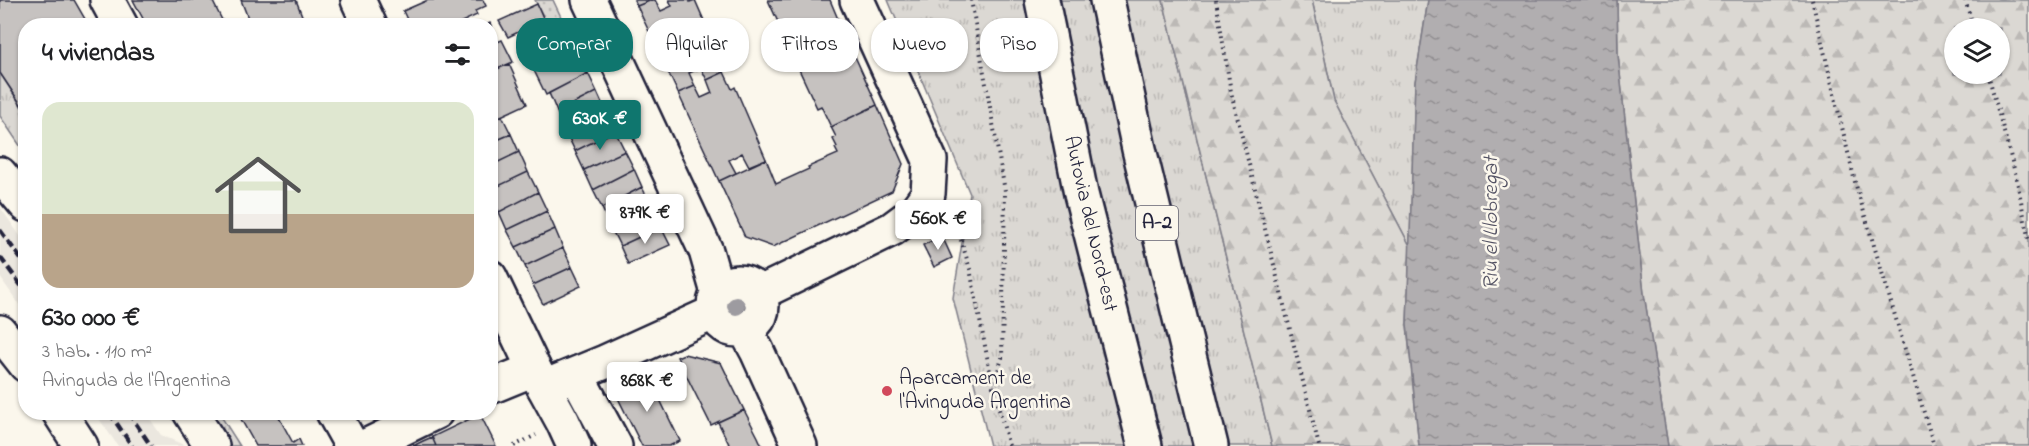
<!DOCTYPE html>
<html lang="es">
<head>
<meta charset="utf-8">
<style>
  body { margin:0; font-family:"Indie Flower",sans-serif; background:#f2f2f2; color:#202124; height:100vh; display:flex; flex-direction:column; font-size:22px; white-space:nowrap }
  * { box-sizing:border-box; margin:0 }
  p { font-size:20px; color:#757577 }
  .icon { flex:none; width:33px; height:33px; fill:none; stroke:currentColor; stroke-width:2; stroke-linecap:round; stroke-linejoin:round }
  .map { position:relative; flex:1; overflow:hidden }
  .sheet { position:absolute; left:18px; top:18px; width:480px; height:402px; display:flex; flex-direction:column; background:#fff; border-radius:24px; box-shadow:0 2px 4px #0004 }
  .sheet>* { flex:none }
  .hud { position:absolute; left:516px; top:18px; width:570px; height:54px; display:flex; gap:12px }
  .fabs { position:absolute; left:1944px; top:18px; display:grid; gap:12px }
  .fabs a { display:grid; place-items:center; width:66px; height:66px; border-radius:50%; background:#fff; box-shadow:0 2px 4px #0004; font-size:30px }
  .price { position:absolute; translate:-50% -51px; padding:0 14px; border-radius:6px; background:#fff; color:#222; font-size:20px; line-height:39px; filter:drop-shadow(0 2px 3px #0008) }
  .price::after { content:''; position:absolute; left:50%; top:36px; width:18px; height:14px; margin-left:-9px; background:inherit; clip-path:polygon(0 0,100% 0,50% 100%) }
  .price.on { background:#0f766e; color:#fff }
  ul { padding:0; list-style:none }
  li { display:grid; align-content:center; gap:12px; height:318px; padding:0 24px }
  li+li { border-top:2px solid #e0e0e0 }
  li span { display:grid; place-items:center; height:186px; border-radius:18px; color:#555 }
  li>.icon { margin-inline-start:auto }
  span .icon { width:108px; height:108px; fill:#fffc; stroke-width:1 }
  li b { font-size:26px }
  h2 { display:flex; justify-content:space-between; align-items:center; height:72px; padding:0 24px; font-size:26px }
  .chip { padding:0 21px; border-radius:24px; background:#fff; box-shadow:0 2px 4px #0004; font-size:21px; line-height:54px }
  .chip.on { background:#0f766e; color:#fff }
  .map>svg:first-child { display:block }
</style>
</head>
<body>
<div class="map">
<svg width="2029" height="446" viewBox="0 0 2029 446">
  <defs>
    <pattern id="grass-tufts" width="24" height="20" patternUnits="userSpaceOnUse" patternTransform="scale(1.5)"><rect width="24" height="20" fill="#dbd8d3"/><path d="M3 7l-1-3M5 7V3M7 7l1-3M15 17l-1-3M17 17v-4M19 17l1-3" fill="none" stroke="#bcb9b6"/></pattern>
    <pattern id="forest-firs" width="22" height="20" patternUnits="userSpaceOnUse" patternTransform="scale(1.5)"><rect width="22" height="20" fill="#dbd8d3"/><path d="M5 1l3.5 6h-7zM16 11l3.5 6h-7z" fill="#bcb9b6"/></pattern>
    <pattern id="garden-dots" width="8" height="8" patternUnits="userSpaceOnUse" patternTransform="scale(1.5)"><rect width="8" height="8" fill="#dbd8d3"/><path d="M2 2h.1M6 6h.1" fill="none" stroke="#bcb9b6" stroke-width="1.8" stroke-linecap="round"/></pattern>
    <pattern id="water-ripples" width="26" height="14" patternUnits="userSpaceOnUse" patternTransform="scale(1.5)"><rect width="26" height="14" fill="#b1aeb0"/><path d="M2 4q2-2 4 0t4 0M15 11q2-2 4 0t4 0" fill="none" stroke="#908d90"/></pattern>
  </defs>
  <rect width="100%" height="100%" fill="#fbf7ec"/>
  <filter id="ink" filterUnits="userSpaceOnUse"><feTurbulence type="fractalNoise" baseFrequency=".0167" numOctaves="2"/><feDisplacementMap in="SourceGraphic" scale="12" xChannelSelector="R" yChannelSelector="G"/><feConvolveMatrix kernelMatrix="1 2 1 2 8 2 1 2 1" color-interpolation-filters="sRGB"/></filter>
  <g filter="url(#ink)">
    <!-- built -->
    <path fill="#ebe7df" d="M0,207L25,243V313L0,277Z
      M95,413H146L161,435L186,446H118Z"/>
    <!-- grass -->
    <path fill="url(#grass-tufts)" stroke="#7e7d87" stroke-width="1.5" d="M888,0H1163L1272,446H990L953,298L970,194Z
      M1312,0H1428L1415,82L1410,246L1334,101Z
      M0,73L25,112V153L0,116Z
      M202,413H219L240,446H223Z"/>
    <!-- forest -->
    <path fill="url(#forest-firs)" stroke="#7e7d87" stroke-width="1.5" fill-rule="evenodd" d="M1163,0H1312L1334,101L1410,246L1407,324L1419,446H1272Z
      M1617,0H2029V446H1668L1644,294L1618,55ZM1954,28H2000V74H1954Z"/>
    <!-- garden -->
    <path fill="url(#garden-dots)" stroke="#7e7d87" stroke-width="1.5" d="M535,0H553L570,36L556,42Z"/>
    <!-- water -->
    <path fill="url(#water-ripples)" stroke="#787681" stroke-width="1.5" d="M1428,0H1617L1618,55L1644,294L1668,446H1419L1407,324L1415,82Z"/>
    <!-- building -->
    <path fill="#c6c2c0" stroke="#22223b" stroke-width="1.5" d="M0,0H74L89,26H26V112L0,73Z
      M133,0H220L213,2L225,26H147Z
      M241,0H296L306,26H251Z
      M428,0H483L486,6L475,11L477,15L453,26H410L403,11Z
      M634,0H652L637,6Z
      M652,0H655L661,11L672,6L669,0H690V2L695,0L719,55L717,56L724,72L707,80L701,68L689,73L695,86L678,93L637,6Z
      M768,0H830L838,19L790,40L781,21L778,22Z
      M537,4L544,20L508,37L499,21Z
      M838,19L877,105L831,127L821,106L817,108L796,63L800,61L790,40Z
      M490,23L498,42L490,45V26H484Z
      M570,36L574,46L580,43L584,49L589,60L583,63L588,73L546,95L527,56Z
      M502,40L513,62L490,72V45Z
      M509,64L527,104L490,121V72Z
      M724,72L732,89L735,87L766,159L749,166L742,153L729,160L736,173L719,181L678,93L695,86L701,98L712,93L707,80Z
      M588,73L597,92L557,112L549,93Z
      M597,92L606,112L566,132L557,112Z
      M877,105L903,164L892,191L773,247L745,237L719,181L766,159L776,184L809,169L808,167L838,154L835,148L837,147L833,139L836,137L831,127Z
      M606,112L615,131L575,151L566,132Z
      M502,116L511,134L490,143V121Z
      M615,131L625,151L584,170L575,151Z
      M511,134L519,152L490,166V143Z
      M625,151L634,169L593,190L584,170Z
      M519,152L528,172L490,190V166Z
      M634,169L642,187L602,208L593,190Z
      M528,172L538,192L499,212L490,194V190Z
      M642,187L652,208L611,228L602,208Z
      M538,192L547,211L507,230L499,212Z
      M652,208L661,227L620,246L611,228Z
      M547,211L555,229L516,247L507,230Z
      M661,227L670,245L628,264L620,246Z
      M555,229L563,248L525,266L516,247Z
      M942,236L952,258L934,267L923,245Z
      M563,248L572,267L533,285L525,266Z
      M572,267L581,286L543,304L533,285Z
      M684,354L721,363L744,410L711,425L677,357Z
      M647,373L680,441L669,446H642L614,390Z
      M744,410L758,437L762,446H730L718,422Z
      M237,412H276L293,443L299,439L302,446H256Z
      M369,412H395V413L384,420Z
      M480,414L496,446H436L432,437Z
      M432,437L436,446H413L423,441Z"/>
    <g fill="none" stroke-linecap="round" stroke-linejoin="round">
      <defs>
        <path id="minor" d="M107,0L121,26
          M589,0L706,251L718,293
          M0,174L26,205
          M714 306a24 24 0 1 1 48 0a24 24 0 1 1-48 0Z
          M758,294L892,229L915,212L928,194L930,160L857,0
          M745,329L757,351L800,446
          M0,332L26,365
          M576,374L615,446
          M490,387L534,369
          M544,387L605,362L715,312
          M59,412L81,446
          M190,412L212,446
          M333,412L352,446
          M366,446L436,412"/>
        <path id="major" d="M358,0L370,26
          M490,277L534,369L563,422L574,446"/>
        <path id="highway" d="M1042,0L1081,194L1145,446
          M1107,0L1139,149L1211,446"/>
      </defs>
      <!-- minor casing -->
      <use href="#minor" stroke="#22223b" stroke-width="38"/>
      <!-- major casing -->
      <use href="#major" stroke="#22223b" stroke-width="38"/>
      <!-- highway casing -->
      <use href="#highway" stroke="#22223b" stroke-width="38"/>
      <!-- path -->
      <path stroke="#22223b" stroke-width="4" stroke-dasharray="1.5 4.5" stroke-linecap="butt" d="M971,0L1005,191L1002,358L993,387
        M1216,0L1231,92L1319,446
        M1812,0L1855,182L1934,446
        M1965,0L1974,28
        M1988,74L2016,176L2029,241
        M952,211L970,269L993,387L1009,446
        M514,446L536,435"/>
      <!-- minor -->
      <use href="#minor" stroke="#fbf7ec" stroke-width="33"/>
      <!-- major -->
      <use href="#major" stroke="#fbf7ec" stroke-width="33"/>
      <!-- highway -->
      <use href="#highway" stroke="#fbf7ec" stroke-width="33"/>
      <!-- rail -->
      <path stroke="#22223b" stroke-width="4.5" stroke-dasharray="9 4.5" stroke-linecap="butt" d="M0,230L26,266
        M0,257L26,292
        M109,412L132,446
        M128,412L151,446"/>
    </g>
    <!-- trees -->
    <circle fill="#9d9ba0" cx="736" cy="306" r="9"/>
  </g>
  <!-- markers -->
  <circle fill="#d1495b" stroke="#fbf7ec" stroke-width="2" cx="887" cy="391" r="6"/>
  <g text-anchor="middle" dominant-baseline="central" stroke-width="5" stroke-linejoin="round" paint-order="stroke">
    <!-- shield labels -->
    <rect fill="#fbf7ec" stroke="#636270" stroke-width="1.5" x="1136" y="206" width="42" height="34" rx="4.5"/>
    <g font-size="20" font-weight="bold" fill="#22223b">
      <text x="1157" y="223">A-2</text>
    </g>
    <!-- street labels -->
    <g font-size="21" fill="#22223b" stroke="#fbf7ec">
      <text transform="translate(1090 224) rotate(77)">Autovia del Nord-est</text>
    </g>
    <!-- poi labels -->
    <g font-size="21" fill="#22223b" stroke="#fbf7ec" text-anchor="start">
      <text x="899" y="379">Aparcament de<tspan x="899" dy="24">l'Avinguda Argentina</tspan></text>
    </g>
    <!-- water labels -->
    <g font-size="22" font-style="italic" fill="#545364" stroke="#fbf7ec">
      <text transform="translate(1492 223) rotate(-90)">Riu el Llobregat</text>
    </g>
  </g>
</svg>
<div class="fabs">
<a><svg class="icon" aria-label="layers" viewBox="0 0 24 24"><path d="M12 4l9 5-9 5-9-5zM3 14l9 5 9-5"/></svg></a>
</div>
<b class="price on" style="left:600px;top:151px">630K €</b>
<b class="price" style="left:645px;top:245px">879K €</b>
<b class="price" style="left:938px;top:251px">560K €</b>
<b class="price" style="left:647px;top:413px">868K €</b>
<div class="hud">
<a class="chip on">Comprar</a>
<a class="chip">Alquilar</a>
<a class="chip">Filtros</a>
<a class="chip">Nuevo</a>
<a class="chip">Piso</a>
</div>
<section class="sheet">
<h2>4 viviendas<svg class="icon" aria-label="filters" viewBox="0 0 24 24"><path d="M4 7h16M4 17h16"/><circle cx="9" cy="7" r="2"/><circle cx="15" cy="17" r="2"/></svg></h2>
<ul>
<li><span style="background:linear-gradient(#dfe7d0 60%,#b9a48a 0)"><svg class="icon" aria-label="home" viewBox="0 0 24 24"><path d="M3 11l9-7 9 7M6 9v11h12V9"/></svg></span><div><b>630 000 €</b><p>3 hab. · 110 m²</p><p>Avinguda de l'Argentina</p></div></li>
</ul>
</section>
</div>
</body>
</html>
